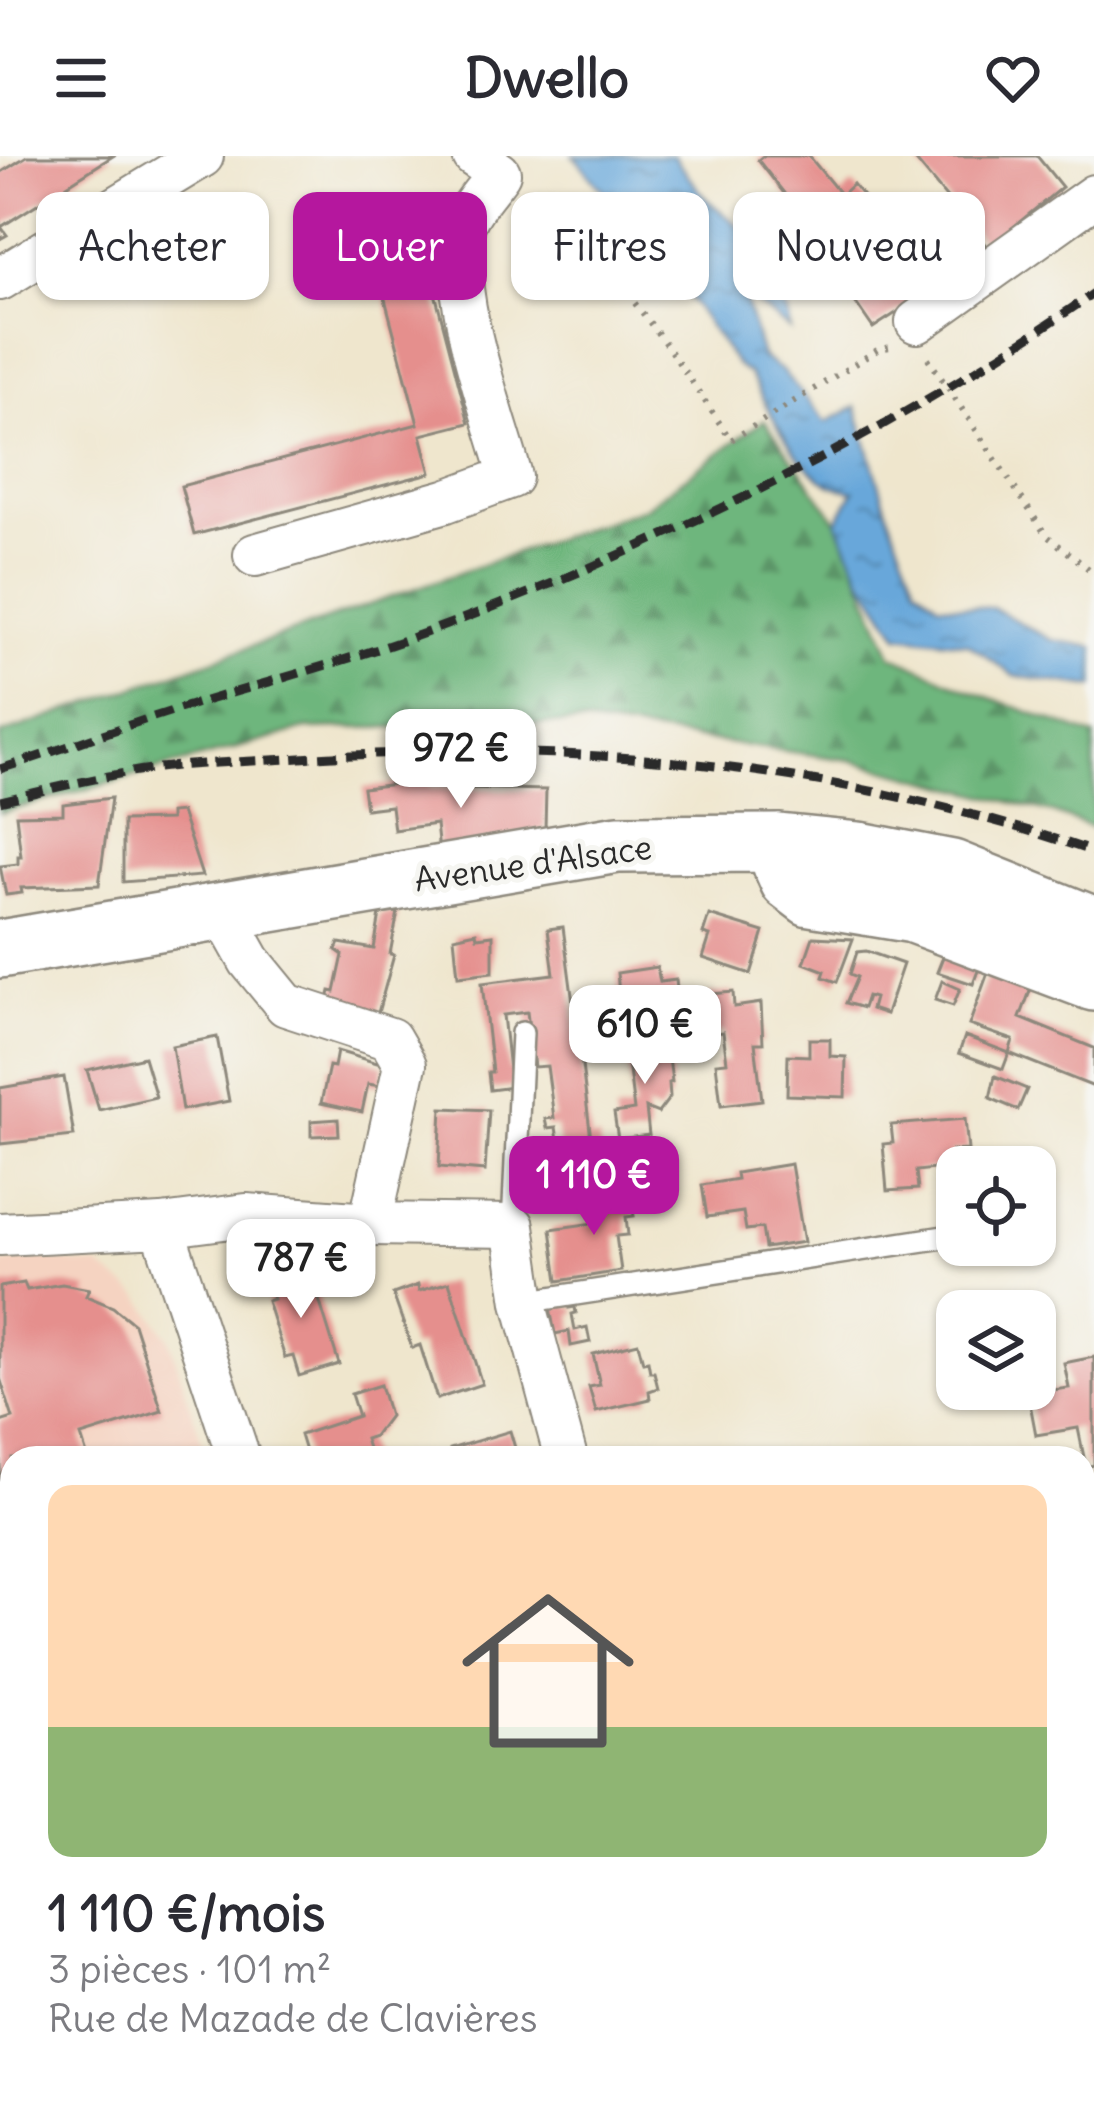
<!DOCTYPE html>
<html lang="fr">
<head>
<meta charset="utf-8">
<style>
  body { margin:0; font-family:Delius,sans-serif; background:#f2f2f3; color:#2b2b33; height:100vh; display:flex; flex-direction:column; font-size:45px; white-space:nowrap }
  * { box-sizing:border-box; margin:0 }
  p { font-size:39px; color:#7c7c81 }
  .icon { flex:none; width:66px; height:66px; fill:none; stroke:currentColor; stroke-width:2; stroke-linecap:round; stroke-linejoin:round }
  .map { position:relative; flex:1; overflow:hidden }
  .sheet { position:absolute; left:0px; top:1290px; width:1095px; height:663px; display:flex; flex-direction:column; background:#fff; border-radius:36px 36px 0 0; box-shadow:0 3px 9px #0004 }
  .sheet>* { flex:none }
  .top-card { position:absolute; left:36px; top:36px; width:1023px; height:108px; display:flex; gap:24px }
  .buttons { position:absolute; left:936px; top:990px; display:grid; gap:24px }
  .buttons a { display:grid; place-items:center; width:120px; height:120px; border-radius:24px; background:#fff; box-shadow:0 3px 9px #0004; font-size:60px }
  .price { position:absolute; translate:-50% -102px; padding:0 27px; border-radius:24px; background:#fff; color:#222; font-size:39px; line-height:78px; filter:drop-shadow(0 3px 6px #0008) }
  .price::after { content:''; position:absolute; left:50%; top:72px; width:36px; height:27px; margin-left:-18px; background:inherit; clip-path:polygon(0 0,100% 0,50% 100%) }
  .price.active { background:#b5179e; color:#fff }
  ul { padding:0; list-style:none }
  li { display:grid; align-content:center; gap:24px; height:636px; padding:0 48px }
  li+li { border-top:3px solid #e1e1e2 }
  li span { display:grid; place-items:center; height:372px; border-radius:24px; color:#555 }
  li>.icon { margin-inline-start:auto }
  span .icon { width:216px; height:216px; fill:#fffc; stroke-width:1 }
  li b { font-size:51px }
  .pill { padding:0 42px; border-radius:24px; background:#fff; box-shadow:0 3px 9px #0004; font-size:42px; line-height:108px }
  .pill.active { background:#b5179e; color:#fff }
  header { display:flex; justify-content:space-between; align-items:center; height:156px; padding:0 48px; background:#fff; font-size:54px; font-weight:700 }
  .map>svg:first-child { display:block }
</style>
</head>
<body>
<header><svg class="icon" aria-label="menu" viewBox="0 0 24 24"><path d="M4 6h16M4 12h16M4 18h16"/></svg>Dwello<svg class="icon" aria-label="heart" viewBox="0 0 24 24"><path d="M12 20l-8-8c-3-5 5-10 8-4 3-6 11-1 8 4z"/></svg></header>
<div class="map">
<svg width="1094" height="1952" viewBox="0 0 1094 1952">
  <defs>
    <pattern id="forest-firs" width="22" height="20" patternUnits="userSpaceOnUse" patternTransform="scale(3)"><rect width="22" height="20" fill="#6eb67d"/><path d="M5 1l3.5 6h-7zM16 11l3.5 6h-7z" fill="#5b9467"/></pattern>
    <pattern id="water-ripples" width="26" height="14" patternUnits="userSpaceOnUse" patternTransform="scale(3)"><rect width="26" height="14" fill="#67a7da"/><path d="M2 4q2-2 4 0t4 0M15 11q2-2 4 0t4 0" fill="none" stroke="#5588b1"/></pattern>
  </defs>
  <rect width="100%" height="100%" fill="#f6f6f2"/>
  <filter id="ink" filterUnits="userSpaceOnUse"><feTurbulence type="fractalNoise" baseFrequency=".00833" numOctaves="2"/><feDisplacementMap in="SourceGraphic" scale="24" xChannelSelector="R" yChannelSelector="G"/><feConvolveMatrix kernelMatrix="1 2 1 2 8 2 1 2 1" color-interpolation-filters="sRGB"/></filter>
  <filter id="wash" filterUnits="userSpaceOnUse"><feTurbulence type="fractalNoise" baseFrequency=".004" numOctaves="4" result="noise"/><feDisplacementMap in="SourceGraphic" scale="48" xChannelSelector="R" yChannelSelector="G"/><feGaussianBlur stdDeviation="2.7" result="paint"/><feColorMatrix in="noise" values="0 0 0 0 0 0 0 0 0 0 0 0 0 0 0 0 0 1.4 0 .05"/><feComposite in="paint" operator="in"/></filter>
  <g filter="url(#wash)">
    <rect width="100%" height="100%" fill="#efe6cd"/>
    <!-- built -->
    <path fill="#f5d3c1" d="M42,1103L99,1110L139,1140L169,1182L207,1302H12V1941H409L412,1952H0V1107Z"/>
    <!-- forest -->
    <path fill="url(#forest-firs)" stroke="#4c7054" stroke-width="3" d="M764,264L837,365L892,499L969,534L1094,580V672L1053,657L850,604L583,567L306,573L0,657V579L644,352Z"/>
    <!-- water -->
    <path fill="url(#water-ripples)" stroke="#496982" stroke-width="3" d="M574,0H673L706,43L739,70L758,96L787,157L790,174L743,137L762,201L783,216L826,266L856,251L890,363L916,429L939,448L993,452L1052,484L1094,491V531L1014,520L968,487L899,479L861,421L837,365L854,335C803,333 772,258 749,218L737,210L669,113Z"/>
    <g id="blocks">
      <!-- building -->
      <path fill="#e58f8d" d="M27,0H113L67,29L72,37L65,42L58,46L53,38L1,71L7,79L0,83V17Z
        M763,0H809L841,39L853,28L875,55L834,87L855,125L869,118L860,104L898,80L933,133L873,172L844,130L830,137L819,120L833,112L825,94L827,92L758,4Z
        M912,0H1037L1062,31L988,92Z
        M424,95L469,267L421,279L431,317L194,379L181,330L418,268L379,120L411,112L407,99Z
        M429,624L430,631L546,634L545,673L439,695L436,668L394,674L391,650L366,653L363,632Z
        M111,642L99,729L21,732L22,737L6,739L0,710L18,708V700H21L16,659L63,658V648Z
        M181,656L202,720L123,726V665L170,664V657Z
        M398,756L390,798L394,799L376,864L328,844L330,835L335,836L343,799L336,794L339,787L374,793L380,758Z
        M709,759L764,776L751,818L703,802L710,780L703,778Z
        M563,771L578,885L591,883L593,900L581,901L591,983L599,982L601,995H594L595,1006L562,1011L556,971L547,972L545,963L554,962L547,910L534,911L527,856L503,859L509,914L514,913L513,931L490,934L488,916H492L482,827L554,818L548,773Z
        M476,776L477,781L493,779V816L458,820L454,781Z
        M813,781L853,783L837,826L823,821L825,815L804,807Z
        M947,791L982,804L973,828L937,816Z
        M866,795L903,808L886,858L871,853L874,842L867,840L863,852L846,847L857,821L850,818L857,796Z
        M657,811L660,826L676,824L679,851L621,858L617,817Z
        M990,811L1033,827L1020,862L1094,892V931L1009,897L1003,913L959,897L965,880L1009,897L1013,884L969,869Z
        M942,825L960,833L953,850L935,844Z
        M733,836L734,851L761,847L763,887H755L762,944L721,949L716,907L727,906L723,876L714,877L709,838Z
        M217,881L229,945L182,954L172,890Z
        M809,883H830V900L846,901L845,941L787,939L788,899L809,900Z
        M667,885L672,926L669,927L670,941L658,957L646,952L649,979L618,983L614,957L634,954L626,890Z
        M337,895L384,909L380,930L368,928L362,956L321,947L329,910L334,911Z
        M144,901L156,941L99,954L87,914Z
        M995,920L1027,933L1018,954L990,942Z
        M64,921L74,980L0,988V932Z
        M442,952L489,954L485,1015L439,1011Z
        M338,963L339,979L311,980V965Z
        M965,963L968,994L952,995L953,1011L916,1015L918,1033L887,1035L883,988L893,987L891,969Z
        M791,1008L804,1086L765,1092L762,1072L746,1074L743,1056L707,1061L702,1029L737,1023L736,1017Z
        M622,1028L623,1035L630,1034L634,1060L626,1061L628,1079L616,1080L621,1115L558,1125L551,1073L601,1066L596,1031Z
        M308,1108L339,1208L299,1220L293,1200L285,1202L267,1145L273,1143L266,1121Z
        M449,1126L482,1228L437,1243L420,1189L412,1192L393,1138L418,1129L419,1135Z
        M24,1127L27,1134L62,1128L89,1133L86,1140L113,1151L134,1168L162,1255L81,1280L88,1302H12L11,1395L0,1360V1266L13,1262L0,1222V1131Z
        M569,1149V1152L575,1151L576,1157L572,1158L575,1174L587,1171L590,1186L571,1190L569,1175L555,1178L550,1152Z
        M638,1187L643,1206L648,1205L650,1216H654L658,1232L649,1235L650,1243L596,1256L589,1231L600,1229L593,1198Z
        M1094,1201V1309L1086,1311L1078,1272L1036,1279L1028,1237L1069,1232L1064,1207Z
        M380,1229L389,1260L374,1280L365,1283L371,1302H307L300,1279L358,1260L351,1238Z
        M510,1275L518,1302H452L450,1293Z
        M12,1530V1723H11L0,1688V1533Z
        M1094,1684V1729L1083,1730V1685Z
        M246,1941H385L388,1952H233L248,1946Z
        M523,1941H573L576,1952H526Z
        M652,1941H698L701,1952H655Z
        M828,1941H869L868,1952H826Z
        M915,1941H964L963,1952H913Z
        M1014,1941H1078L1070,1952H1010Z"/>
    </g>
  </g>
  <g filter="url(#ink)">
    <use href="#blocks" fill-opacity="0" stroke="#8d887c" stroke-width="3"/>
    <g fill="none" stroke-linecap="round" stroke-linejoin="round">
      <defs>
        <path id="lane" d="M513,1070L522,877
          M524,1146L957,1079"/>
        <path id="street" d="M0,123L202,0
          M917,166L1094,40
          M255,399L446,345L511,321C493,256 448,138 463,72C467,54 488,33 499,17L474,0
          M223,757L250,805L286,849L390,883L405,909L370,1068
          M162,1070L239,1302
          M0,1078L162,1070L246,1059L370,1068L513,1070L524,1146L566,1302
          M1083,1794L1094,1801
          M429,1941L432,1952
          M619,1941L622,1952"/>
        <path id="secondary" d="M779,687L781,707L789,725L810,741L913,758L1094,826
          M0,793L618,688L779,687L859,695L952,713L1094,770"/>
      </defs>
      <!-- lane casing -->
      <use href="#lane" stroke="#8d887c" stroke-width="26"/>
      <!-- street casing -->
      <use href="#street" stroke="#8d887c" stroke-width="46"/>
      <!-- secondary casing -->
      <use href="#secondary" stroke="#8d887c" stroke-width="62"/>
      <!-- path -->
      <path stroke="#8d887c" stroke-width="6" stroke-dasharray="3 9" stroke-linecap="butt" d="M525,37C613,103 671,195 731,284L879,193L891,191
        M928,202L1046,379L1094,417"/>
      <!-- lane -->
      <use href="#lane" stroke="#fff" stroke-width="21"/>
      <!-- street -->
      <use href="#street" stroke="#fff" stroke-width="42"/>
      <!-- secondary -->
      <use href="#secondary" stroke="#fff" stroke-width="57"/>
      <!-- rail -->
      <path stroke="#2b2b2b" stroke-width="9" stroke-dasharray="18 9" stroke-linecap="butt" d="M0,613C58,595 114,573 172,555C262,527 353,504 441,471C670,385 893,277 1094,137
        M0,645C50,633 100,620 151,613C196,607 242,606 287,603C564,583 831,605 1094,696"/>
    </g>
  </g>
  <g text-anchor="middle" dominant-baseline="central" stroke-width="10" stroke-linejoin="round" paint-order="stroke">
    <!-- street labels -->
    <g font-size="33" fill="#2b2b2b" stroke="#f6f6f2">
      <text transform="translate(533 707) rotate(-8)">Avenue d'Alsace</text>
    </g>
  </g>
</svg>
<div class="buttons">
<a><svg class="icon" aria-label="locate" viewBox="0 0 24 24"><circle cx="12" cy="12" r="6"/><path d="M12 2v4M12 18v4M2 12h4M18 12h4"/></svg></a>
<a><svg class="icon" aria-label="layers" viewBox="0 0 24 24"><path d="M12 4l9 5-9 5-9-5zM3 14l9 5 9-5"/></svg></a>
</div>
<b class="price" style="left:461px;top:655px">972 €</b>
<b class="price" style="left:645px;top:931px">610 €</b>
<b class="price active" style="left:594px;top:1082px">1 110 €</b>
<b class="price" style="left:301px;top:1165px">787 €</b>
<div class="top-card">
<a class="pill">Acheter</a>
<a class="pill active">Louer</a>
<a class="pill">Filtres</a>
<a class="pill">Nouveau</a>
</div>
<section class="sheet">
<ul>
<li><span style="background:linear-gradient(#ffd9b3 65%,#8fb573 0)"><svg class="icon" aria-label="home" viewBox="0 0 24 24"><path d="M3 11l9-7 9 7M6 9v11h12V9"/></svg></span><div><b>1 110 €/mois</b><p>3 pièces · 101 m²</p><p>Rue de Mazade de Clavières</p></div></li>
</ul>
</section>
</div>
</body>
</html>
